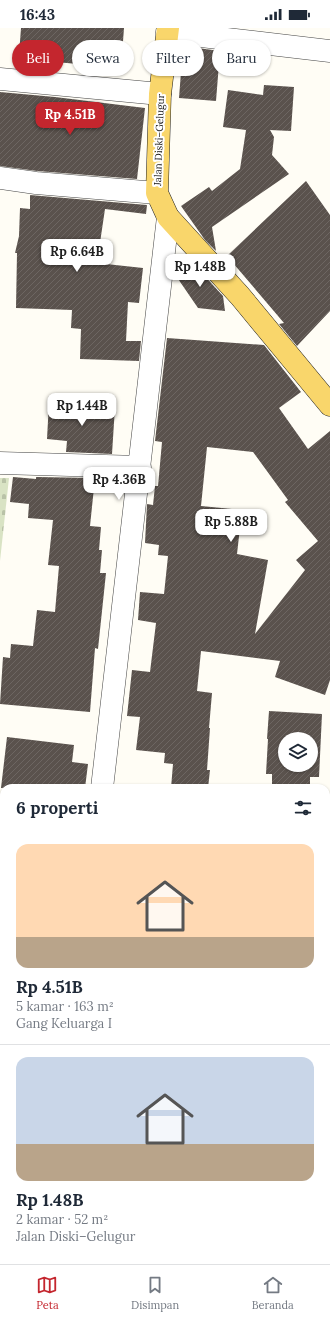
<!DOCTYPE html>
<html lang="id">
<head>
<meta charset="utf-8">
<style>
  body { margin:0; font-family:Lora,serif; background:#f6f6f7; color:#1f2937; height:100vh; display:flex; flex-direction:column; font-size:15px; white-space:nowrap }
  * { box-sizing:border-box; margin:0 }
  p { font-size:13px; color:#747a83 }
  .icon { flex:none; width:22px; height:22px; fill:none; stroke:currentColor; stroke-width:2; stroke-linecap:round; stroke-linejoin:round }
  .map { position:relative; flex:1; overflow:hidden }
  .sheet { position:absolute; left:0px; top:756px; width:330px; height:480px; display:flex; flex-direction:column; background:#fff; border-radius:12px 12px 0 0; box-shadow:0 1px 3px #0004 }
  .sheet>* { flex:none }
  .banner { position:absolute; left:12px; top:12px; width:306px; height:36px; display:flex; gap:8px }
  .tools { position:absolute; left:278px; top:704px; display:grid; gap:8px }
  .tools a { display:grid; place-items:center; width:40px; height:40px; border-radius:50%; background:#fff; box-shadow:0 1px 3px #0004; font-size:20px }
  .price { position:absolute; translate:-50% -34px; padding:0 9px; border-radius:8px; background:#fff; color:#222; font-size:13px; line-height:26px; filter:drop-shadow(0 1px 2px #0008) }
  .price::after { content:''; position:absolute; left:50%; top:24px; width:12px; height:9px; margin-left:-6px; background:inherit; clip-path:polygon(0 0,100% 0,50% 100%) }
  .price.active { background:#c4262e; color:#fff }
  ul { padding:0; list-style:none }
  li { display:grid; align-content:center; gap:8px; height:212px; padding:0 16px }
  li+li { border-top:1px solid #e0e1e3 }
  li span { display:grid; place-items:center; height:124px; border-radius:12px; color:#555 }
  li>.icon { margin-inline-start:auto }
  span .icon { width:72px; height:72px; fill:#fffc; stroke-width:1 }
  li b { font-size:17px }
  h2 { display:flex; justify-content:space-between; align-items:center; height:48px; padding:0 16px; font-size:17px }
  .pill { padding:0 14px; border-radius:18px; background:#fff; box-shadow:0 1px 3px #0004; font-size:14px; line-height:36px }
  .pill.active { background:#c4262e; color:#fff }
  .status { display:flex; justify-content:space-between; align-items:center; height:28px; padding:0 20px; background:#fff; direction:ltr }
  .status svg { height:11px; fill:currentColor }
  .menu { display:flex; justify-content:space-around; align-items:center; height:56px; border-top:1px solid #e0e1e3; background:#fff; font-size:11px; color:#747a83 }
  .menu a { display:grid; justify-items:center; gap:2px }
  .menu .active { color:#c4262e }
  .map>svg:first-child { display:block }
</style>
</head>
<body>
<div class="status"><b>16:43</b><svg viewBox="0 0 49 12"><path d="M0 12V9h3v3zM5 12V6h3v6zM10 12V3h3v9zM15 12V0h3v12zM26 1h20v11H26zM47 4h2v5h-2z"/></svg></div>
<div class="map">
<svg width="330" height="1236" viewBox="0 0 330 1236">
  <defs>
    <pattern id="cemetery-stones" width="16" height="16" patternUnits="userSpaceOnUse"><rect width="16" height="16" fill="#d9e3c4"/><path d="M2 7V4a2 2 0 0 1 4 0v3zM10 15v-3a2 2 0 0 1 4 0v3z" fill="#b9c2a7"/></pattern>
    <pattern id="building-hatch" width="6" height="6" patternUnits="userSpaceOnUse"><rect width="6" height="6" fill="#5a524d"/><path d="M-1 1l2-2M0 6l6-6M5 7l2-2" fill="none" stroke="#6d6662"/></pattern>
  </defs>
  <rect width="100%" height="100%" fill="#fffdf5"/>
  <!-- cemetery -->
  <path fill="url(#cemetery-stones)" d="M0,450H9L0,533Z"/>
  <!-- building -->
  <path fill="url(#building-hatch)" fill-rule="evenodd" d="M21,0H124L121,40L56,34V44L18,40Z
    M183,18L220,23L216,73L179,70Z
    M264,57L294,59L291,103L270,102L274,109L272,127L289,146L212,199L216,223L205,212L181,178L209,159L212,163L240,141L246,102L223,99L228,62L263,67Z
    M0,64L55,69L145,80L137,151L37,143L0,138Z
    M306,153L330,187V283L297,318L279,296L284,295L227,228Z
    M30,167L147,177L146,186L105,181L97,235L143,240L139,275L128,274L126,313H141L139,333L80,331L81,301L71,300L72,282L16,280L17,225H15L19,208L20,180L30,181Z
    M190,232L223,268L225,283L198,280L174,245V243Z
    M167,310L264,317L301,364L279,380L308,421L330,403V652L325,667L275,649L280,633L201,623L197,663L212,665L209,700H210L207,742H210L208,760H171L173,736L164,735L165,725L136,722L140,689L127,688L132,642L150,644L156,595L138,592L140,564L164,566L168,528L158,527L159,517L145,515L147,476L153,477L155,458H158L162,414L155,413ZM207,419L253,424L288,472L285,474L318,513L296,532L305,542L255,606L268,532L237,526L242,482L201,478Z
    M49,374L115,379L112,426L66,424L67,413L47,411Z
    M13,449L36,451V449L95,450L90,498L101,499L99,522H102L100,545H106L98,621L95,620L90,684L0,676L3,629L10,630L11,616L33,618L37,582L55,584L59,538L48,537L53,492L28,490L29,476L10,474Z
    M269,683L322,686L319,749H310V760H272V746H266L268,711H267ZM285,711H311V737H285Z
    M7,709L74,717L72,734L88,736L85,760H1Z"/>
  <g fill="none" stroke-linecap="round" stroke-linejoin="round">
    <defs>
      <path id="minor" d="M167,4L330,23
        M0,51L160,66
        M0,150L36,155L157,165
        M0,435L140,439
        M102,760L168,189
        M326,837H330
        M0,868L4,869
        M0,958H4
        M326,1082L330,1083
        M0,1157L4,1158
        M46,1236V1232"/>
      <path id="major" d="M168,0L160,66L157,165L168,189L240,268L330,377"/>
    </defs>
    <!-- minor casing -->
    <use href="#minor" stroke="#444" stroke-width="23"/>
    <!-- major casing -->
    <use href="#major" stroke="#222" stroke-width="23"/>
    <!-- minor -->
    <use href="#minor" stroke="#fff" stroke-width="22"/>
    <!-- major -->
    <use href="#major" stroke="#f9d66b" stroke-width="22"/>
  </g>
  <g text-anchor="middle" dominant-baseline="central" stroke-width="4" stroke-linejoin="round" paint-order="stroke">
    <!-- street labels -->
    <g font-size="10" fill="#111" stroke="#fff">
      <text transform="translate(159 112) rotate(-88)">Jalan Diski–Gelugur</text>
    </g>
  </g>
</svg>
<div class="tools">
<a><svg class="icon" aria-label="layers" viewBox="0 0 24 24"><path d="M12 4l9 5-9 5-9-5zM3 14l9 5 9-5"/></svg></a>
</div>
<b class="price active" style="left:70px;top:108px">Rp 4.51B</b>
<b class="price" style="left:77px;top:245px">Rp 6.64B</b>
<b class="price" style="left:200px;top:260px">Rp 1.48B</b>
<b class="price" style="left:82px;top:399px">Rp 1.44B</b>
<b class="price" style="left:119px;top:473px">Rp 4.36B</b>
<b class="price" style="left:231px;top:515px">Rp 5.88B</b>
<div class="banner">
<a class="pill active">Beli</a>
<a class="pill">Sewa</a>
<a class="pill">Filter</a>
<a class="pill">Baru</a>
</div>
<section class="sheet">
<h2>6 properti<svg class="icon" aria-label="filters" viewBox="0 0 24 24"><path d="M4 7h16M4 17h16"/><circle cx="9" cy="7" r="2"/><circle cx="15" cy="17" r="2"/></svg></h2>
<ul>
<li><span style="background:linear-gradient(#ffd9b3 75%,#b9a48a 0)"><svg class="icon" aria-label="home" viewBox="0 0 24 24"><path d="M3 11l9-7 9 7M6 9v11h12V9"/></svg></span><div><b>Rp 4.51B</b><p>5 kamar · 163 m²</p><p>Gang Keluarga I</p></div></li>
<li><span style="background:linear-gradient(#c9d6e8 70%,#b9a48a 0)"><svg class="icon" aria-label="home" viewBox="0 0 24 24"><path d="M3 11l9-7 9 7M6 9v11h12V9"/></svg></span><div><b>Rp 1.48B</b><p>2 kamar · 52 m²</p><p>Jalan Diski–Gelugur</p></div></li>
</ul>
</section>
</div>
<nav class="menu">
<a class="active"><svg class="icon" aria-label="map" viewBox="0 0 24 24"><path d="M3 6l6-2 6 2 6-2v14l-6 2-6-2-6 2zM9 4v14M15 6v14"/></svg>Peta</a>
<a><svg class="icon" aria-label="saved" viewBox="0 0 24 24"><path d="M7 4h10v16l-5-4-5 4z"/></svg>Disimpan</a>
<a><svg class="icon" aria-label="home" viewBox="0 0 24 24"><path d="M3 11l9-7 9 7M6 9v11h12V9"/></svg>Beranda</a>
</nav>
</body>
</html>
